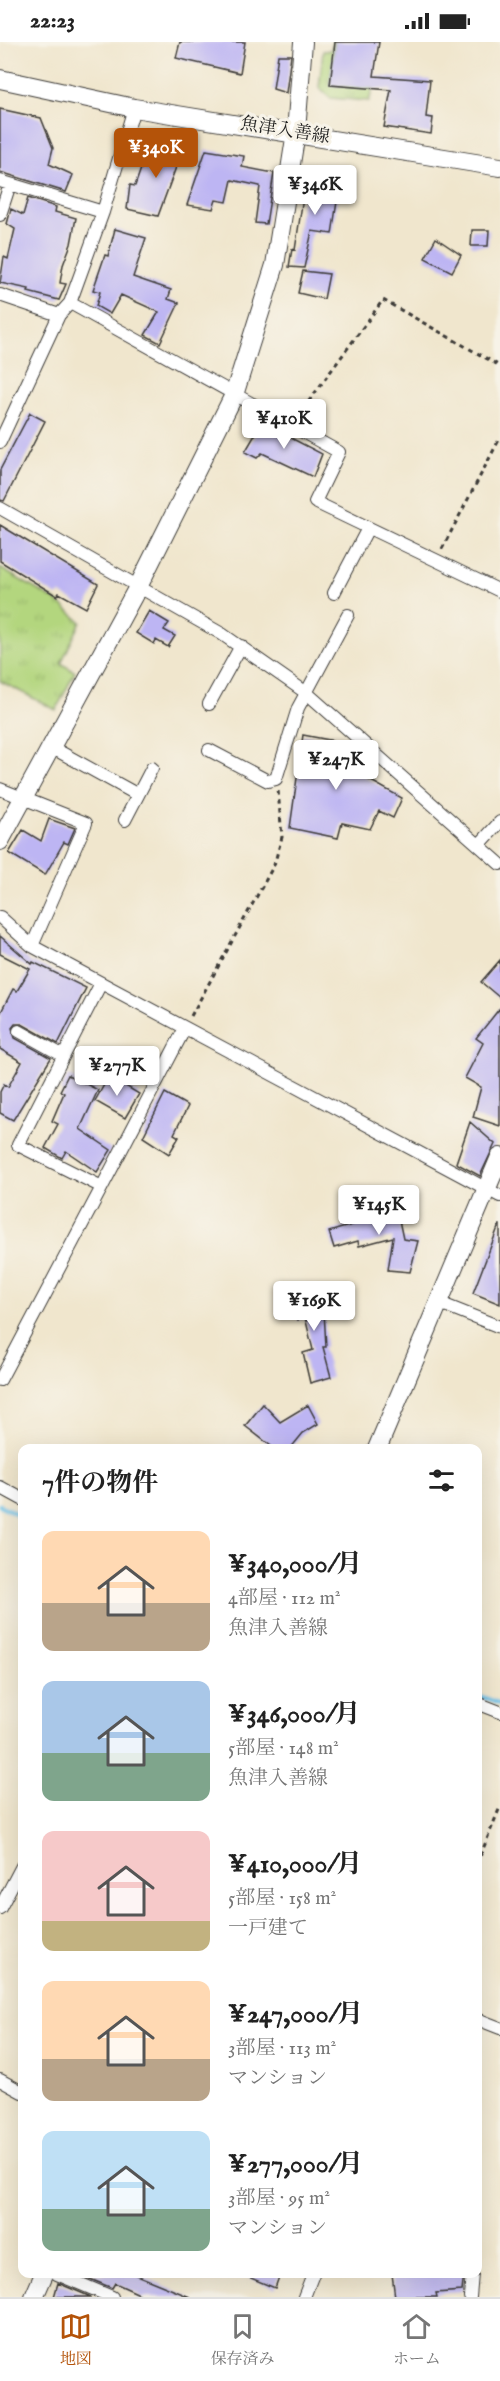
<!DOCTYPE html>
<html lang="ja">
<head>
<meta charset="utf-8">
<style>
  body { margin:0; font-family:"IM FELL English","Noto Serif JP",serif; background:#f2f2f2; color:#222; height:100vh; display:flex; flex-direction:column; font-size:22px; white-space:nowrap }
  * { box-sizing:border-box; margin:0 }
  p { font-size:20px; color:#767676 }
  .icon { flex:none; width:33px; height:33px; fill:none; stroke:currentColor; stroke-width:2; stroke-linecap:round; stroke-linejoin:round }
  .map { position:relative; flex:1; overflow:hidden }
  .panel { position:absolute; left:18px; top:1402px; width:464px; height:834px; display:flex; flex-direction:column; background:#fff; border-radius:12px; box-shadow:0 6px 24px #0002 }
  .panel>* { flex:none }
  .price { position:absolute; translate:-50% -51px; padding:0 14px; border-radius:6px; background:#fff; color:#222; font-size:20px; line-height:39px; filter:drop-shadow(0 2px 3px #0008) }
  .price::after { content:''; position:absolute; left:50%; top:36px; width:18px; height:14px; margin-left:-9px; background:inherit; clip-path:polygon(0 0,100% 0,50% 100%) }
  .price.selected { background:#b45309; color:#fff }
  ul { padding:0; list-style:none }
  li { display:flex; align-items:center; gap:18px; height:150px; padding:0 24px }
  li span { display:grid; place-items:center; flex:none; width:168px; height:120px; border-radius:12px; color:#555 }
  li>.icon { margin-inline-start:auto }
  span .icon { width:72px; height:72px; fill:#fffc; stroke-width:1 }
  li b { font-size:26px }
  h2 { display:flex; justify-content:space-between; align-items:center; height:72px; padding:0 24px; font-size:26px }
  .status { display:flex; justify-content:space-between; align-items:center; height:42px; padding:0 30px; background:#fff; direction:ltr }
  .status svg { height:16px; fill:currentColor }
  .menu { display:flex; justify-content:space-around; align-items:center; height:84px; border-top:2px solid #e0e0e0; background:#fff; font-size:16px; color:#767676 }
  .menu a { display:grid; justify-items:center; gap:3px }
  .menu .selected { color:#b45309 }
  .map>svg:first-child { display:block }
</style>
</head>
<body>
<div class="status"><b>22:23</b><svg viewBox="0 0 49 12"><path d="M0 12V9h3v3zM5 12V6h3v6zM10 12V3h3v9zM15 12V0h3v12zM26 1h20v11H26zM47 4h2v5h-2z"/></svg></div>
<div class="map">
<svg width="500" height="2255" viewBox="0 0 500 2255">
  <defs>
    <pattern id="grass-tufts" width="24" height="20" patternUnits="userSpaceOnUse" patternTransform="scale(1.5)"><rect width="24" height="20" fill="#b3d67e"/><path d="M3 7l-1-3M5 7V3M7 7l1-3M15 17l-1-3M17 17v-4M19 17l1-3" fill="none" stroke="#99b76c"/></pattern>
  </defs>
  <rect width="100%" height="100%" fill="#f7f3e8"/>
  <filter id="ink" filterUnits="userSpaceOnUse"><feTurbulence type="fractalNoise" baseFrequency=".0167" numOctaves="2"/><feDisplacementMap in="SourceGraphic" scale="12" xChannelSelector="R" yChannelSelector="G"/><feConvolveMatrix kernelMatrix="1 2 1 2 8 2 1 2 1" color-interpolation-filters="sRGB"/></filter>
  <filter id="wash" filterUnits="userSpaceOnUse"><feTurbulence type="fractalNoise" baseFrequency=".008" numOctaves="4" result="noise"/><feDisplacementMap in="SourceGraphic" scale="24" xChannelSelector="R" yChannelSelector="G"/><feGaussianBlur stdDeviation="1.35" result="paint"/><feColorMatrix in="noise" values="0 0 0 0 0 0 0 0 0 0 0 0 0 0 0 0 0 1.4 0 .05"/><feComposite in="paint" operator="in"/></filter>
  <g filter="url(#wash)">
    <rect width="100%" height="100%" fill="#f0e6cd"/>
    <!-- grass -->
    <path fill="url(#grass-tufts)" stroke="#68794d" stroke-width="1.5" d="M332,0H335L330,43L373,46L369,59L330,56L319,46L323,9L331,8Z
      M0,526L58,560L81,580L61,621L75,630L56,668L0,639Z"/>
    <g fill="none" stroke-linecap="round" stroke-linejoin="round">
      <!-- stream -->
      <path stroke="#6cc2e9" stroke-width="4.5" d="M0,1463L22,1475
        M477,1653L500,1662"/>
    </g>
    <g id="blocks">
      <!-- building -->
      <path fill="#bdb5f3" d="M180,0H245L240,31L176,16Z
        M335,0H379L374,34L430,38L426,75L433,76L431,92L384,85L391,48L330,43Z
        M278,13H291L286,51L273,47Z
        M0,67L41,76L53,106L49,122L73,133L66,150L0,130Z
        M166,92L187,95L158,174L127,167L130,143L135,144L145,115L164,122Z
        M206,108L244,114L242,125L274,131L266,182L255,181L260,144L232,138L227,160L216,158L213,167L187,163Z
        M306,136L340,140L332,192L312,189L304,226L289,225L292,207L295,208Z
        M28,156L56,165L55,170L76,176L71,202L63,223L60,241L66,242L59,258L28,250L29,247L0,241L4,215L8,217L15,187L7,182L11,167L23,173Z
        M115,187L146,196L133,235L171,248L168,257L179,261L160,301L145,293L159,270L121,253L110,272L96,264L100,250L93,248L105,213L108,214Z
        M472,188H489L488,204H471Z
        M436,196L461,213L452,230L425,216Z
        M303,229L329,232L324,257L298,251Z
        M30,371L45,379L4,459L0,458V428Z
        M262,381L322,412L313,435L262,411L257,416L245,410Z
        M0,483L98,542L86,566L59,551L57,554L0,519Z
        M149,569L169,581L164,588L175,594L168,605L156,598L154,602L136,591Z
        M303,693L346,701L343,715L367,720L364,735L402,756L393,776L379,769L370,787L342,781L338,796L290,786Z
        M49,777L75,786L68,802L64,800L45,833L9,811L23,788L41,799Z
        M0,894L32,922L33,920L86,946L58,1002L22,982H15L12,986L15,996L51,1016L13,1078L0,1071V1050L4,1042L8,1045L22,1020L0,1007V972L13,947L17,949L30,927L0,912Z
        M500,918V956L481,940Z
        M500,966V1084L473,1075L481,1045L465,1036L483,1001L476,996Z
        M68,1033L98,1048L80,1087L111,1108L97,1130L66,1109L62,1116L45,1106L58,1082L52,1079L64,1051L60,1049Z
        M109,1034L139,1052L125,1076L95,1059Z
        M165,1051L188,1064L174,1092L179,1095L169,1112L143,1095Z
        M470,1080L495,1102L480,1134L456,1121Z
        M396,1164L403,1197L418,1199L410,1230L388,1228L393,1195L359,1204L358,1199L334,1206L329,1190L355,1182L353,1173Z
        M499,1183H500V1262L473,1251Z
        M324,1247L331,1267L324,1269L326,1305H323L331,1335L310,1341L303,1311L313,1308L305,1275L298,1278L290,1256Z
        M263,1362L280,1380L308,1363L318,1382L303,1391L290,1407H275L245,1384Z
        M78,2232H134L190,2255H138L139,2252L115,2241L112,2246Z
        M241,2232H280L275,2246Z
        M392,2232H464L462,2249L436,2251L437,2255H395Z
        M58,2241L91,2255H54Z"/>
    </g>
  </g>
  <g filter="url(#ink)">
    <use href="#blocks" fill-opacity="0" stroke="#3c3a37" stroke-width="1.5"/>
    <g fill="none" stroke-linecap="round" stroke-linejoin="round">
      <defs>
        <path id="street" d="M0,139L103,170
          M0,173L10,142
          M0,253L59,273
          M70,261L339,410L315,460L500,549
          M0,400L59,273L70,261L103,170L134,66
          M0,466L222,592L308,652L500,822
          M334,551L368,486
          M209,662L241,604
          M51,705L138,753L152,726
          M209,708L268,739L276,737L298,666L348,573
          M0,747L86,781L32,904L500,1154
          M125,778L138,753
          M479,803L500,780
          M0,875L32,904
          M101,941L18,1103L102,1145L185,986
          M19,989L62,1013
          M437,1260L500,1285
          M0,1338L102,1145
          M0,1445L22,1457
          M477,1661L500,1670
          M0,1866L22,1824
          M477,1977L500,1986
          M0,2038L22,2050
          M57,2232L112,2255
          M304,2255L313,2232
          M470,2255L472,2232"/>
        <path id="secondary" d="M0,37L134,66L500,125
          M0,799L138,545L234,353L275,223L296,90L303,0
          M377,1407L500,1115
          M34,2255L44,2232"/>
      </defs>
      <!-- street casing -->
      <use href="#street" stroke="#3c3a37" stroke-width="14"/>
      <!-- secondary casing -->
      <use href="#secondary" stroke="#3c3a37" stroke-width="20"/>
      <!-- path -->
      <path stroke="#3c3a37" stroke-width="3" stroke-dasharray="4.5 4.5" stroke-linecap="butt" d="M298,374L383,258L500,324
        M442,507L500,396
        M191,974L274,823L282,795L278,748
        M477,1822L500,1765"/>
      <!-- street -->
      <use href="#street" stroke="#fff" stroke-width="12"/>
      <!-- secondary -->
      <use href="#secondary" stroke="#fff" stroke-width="18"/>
    </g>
  </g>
  <g text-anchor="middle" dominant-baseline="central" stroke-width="6" stroke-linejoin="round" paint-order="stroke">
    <!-- street labels -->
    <g font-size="18" fill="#1c1c1c" stroke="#f7f3e8">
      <text transform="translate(285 89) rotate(9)">魚津入善線</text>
    </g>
  </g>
</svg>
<b class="price selected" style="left:156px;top:137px">¥340K</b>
<b class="price" style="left:315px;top:174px">¥346K</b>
<b class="price" style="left:284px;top:408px">¥410K</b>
<b class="price" style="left:336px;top:749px">¥247K</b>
<b class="price" style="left:117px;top:1055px">¥277K</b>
<b class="price" style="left:379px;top:1194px">¥145K</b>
<b class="price" style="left:314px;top:1290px">¥169K</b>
<section class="panel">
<h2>7件の物件<svg class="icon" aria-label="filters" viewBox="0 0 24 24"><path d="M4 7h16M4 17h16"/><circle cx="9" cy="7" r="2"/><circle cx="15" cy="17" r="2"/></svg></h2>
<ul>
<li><span style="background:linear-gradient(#ffd9b3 60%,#b9a48a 0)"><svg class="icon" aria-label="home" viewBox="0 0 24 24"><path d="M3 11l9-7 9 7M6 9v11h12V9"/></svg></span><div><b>¥340,000/月</b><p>4部屋 · 112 m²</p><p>魚津入善線</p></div></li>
<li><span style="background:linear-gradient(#a9c7e8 60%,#7fa58c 0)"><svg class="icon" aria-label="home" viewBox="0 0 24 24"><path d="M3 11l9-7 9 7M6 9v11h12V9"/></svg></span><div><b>¥346,000/月</b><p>5部屋 · 148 m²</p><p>魚津入善線</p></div></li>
<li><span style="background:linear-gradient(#f6c9c9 75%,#c2b280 0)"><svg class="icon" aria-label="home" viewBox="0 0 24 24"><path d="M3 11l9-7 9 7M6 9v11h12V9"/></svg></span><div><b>¥410,000/月</b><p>5部屋 · 158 m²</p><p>一戸建て</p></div></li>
<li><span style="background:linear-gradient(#ffd9b3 65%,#b9a48a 0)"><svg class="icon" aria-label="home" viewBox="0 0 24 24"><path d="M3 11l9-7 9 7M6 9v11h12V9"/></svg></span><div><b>¥247,000/月</b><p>3部屋 · 113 m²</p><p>マンション</p></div></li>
<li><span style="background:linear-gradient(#bfe0f5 65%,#7fa58c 0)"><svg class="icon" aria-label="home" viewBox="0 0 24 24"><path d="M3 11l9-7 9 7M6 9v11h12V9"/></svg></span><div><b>¥277,000/月</b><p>3部屋 · 95 m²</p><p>マンション</p></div></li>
</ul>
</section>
</div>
<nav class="menu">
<a class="selected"><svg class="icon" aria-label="map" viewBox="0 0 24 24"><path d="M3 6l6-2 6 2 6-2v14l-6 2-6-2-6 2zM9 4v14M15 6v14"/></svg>地図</a>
<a><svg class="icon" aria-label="saved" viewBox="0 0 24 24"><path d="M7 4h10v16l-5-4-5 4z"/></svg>保存済み</a>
<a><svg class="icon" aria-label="home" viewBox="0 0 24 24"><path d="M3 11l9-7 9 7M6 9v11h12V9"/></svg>ホーム</a>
</nav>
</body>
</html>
